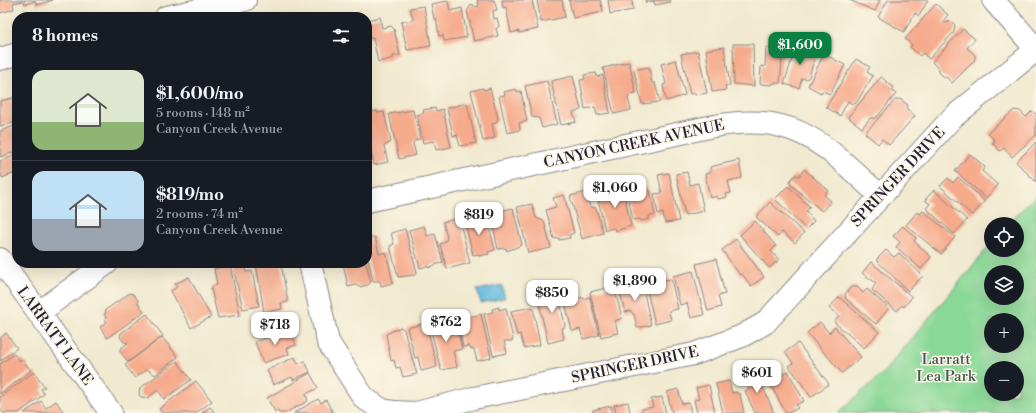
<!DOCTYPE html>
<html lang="en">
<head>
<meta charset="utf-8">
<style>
  body { margin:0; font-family:"Libre Bodoni",serif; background:#242831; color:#f1f3f6; height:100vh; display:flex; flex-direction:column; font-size:15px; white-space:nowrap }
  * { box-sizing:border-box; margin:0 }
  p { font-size:13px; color:#9ea1a6 }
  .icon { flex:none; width:22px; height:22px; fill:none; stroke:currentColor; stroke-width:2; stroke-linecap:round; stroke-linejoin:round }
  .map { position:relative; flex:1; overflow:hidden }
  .side { position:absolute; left:12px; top:12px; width:360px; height:256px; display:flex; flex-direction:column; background:#171b24; border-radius:16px; box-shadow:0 4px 16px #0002 }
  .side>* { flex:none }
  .buttons { position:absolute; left:984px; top:217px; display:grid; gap:8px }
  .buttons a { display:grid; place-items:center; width:40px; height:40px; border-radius:50%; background:#171b24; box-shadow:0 4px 16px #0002; font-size:20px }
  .price { position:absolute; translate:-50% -34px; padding:0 9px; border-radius:8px; background:#fff; color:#222; font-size:13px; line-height:26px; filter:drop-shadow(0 1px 2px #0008) }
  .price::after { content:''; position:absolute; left:50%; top:24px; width:12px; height:9px; margin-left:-6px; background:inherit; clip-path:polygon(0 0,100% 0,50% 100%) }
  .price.active { background:#0b8043; color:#fff }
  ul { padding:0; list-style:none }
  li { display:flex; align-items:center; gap:12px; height:100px; padding:0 20px }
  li+li { border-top:1px solid #363941 }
  li span { display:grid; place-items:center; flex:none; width:112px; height:80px; border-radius:12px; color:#555 }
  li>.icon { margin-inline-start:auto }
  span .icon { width:48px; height:48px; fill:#fffc; stroke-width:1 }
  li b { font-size:17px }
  h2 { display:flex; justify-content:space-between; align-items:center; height:48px; padding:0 20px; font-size:17px }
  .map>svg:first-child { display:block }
</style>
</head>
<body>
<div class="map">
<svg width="1036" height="413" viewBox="0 0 1036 413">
  <rect width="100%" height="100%" fill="#fcf5e5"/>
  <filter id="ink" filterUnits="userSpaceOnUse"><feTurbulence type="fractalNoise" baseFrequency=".025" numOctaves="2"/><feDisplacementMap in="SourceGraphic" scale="8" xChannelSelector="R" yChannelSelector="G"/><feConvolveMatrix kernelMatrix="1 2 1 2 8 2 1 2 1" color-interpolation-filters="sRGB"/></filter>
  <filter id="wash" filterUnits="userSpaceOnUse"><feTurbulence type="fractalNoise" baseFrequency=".012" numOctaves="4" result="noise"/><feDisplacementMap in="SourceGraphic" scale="16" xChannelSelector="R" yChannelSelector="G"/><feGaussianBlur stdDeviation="0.9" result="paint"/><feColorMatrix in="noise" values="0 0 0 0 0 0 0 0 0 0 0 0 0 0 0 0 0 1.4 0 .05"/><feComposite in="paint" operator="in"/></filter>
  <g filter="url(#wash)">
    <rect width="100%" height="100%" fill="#f1ead0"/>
    <!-- green -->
    <path fill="#89d897" stroke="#567d69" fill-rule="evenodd" d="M1036,195V413H838L883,373L991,244V250H1017V224H1008ZM991,272H1017V298H991ZM991,320H1017V346H991ZM991,368H1017V394H991Z"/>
    <!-- water -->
    <path fill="#5fb9dc" stroke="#406e8c" d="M502,285L505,298L481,303L477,290Z"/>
    <g id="blocks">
      <!-- building -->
      <path fill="#f6ab8d" d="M0,0H23V1L13,3L14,9L0,13Z
        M24,0H53L37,5L35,1L25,4Z
        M477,0H494L497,10L493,11L494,19L497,18L499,26L496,29L498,36L474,41L467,11L472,4L476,7L479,6Z
        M502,0H532L538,29L519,33V31L511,33L506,7L503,8Z
        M537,0H562L565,17L541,22Z
        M569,0H600L603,12L573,18Z
        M608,0H632L633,10L610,14Z
        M645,0H670L671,2L655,5L654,1L646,3Z
        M849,0H880L875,11Z
        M888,0H928L919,16L915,13L904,32L878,17Z
        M448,1L450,11L462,8L467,37L444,41L443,35L439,36L436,18L434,19L431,4Z
        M936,4L948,15L943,21L945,23L951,21L955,25L954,32L929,59L923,53L920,56L910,47L912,45L905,39Z
        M424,6L431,46L407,50L401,22L413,20L410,8Z
        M380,17L382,28L391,26L394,29L400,55L393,56L394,58L378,62L373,38L370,39L367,20Z
        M963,29L975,39L967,48L975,55V60L952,83L946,77H944L939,72V69L932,62Z
        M733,44H753L754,86L734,84Z
        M797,44L817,50L809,77L806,79L802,78L799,88L784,84Z
        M724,47L730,85L725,86L726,90L712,92L706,50Z
        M766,48L783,49L780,83H773L772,85L760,84L761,66L765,67Z
        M698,51L707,93L695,95V93L690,94L681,54Z
        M824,54L845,65L830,94L822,91L821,93L808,86Z
        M856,59L870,67L867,72L873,76L856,103L852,104L848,101L840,116L826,107Z
        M676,60L685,95L666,101L663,85L666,84L661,64Z
        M629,62L636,93L631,94L628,98L631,110L614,114L603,68Z
        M649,67L652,83H655L660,102L642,104L634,70Z
        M596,73L597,77L603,75L610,113L597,115L595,107L585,109L580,80L585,79L584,75Z
        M573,76L581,110L573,112L576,122L561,125L551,81Z
        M881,77L894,88L892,91L896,94L876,118H870L862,128L848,117Z
        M547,81L557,124L542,128L539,118L532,117L525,86Z
        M483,88L484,90L490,88L498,118L496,123L492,124L495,138L483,141L471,91Z
        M516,89L517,92L521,91L527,121L519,123L520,130L507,133L499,96L505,95L504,92Z
        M17,97V122L0,126V101Z
        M900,99L908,105L907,109L915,116L889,145L882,139L878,144L865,133L895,100Z
        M467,103L476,143L460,146L457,135L453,136L447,108Z
        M435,108L436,111L443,109L451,147L436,150L434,141L423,143L417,115L424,113L423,110Z
        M413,110L420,139L416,140L413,143L416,155L399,159L389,114Z
        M1014,110L1020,111L1026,117L1032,111L1036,114V135L1012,157L1004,148L1000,151L992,143L995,141L988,133Z
        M377,111V113L384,112L391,142L384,146L388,162L374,165L367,130V112Z
        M17,125V151L0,157V131Z
        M1036,142V182L1016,162Z
        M367,152L370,165L367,166Z
        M970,154L985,167L982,171L998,185L986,198L955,171Z
        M17,155V179L15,173L2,178L0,171V161Z
        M739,160L742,178L728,181L731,193L726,194L727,197L718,199L717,196L710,198L705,174L711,172L710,167Z
        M804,169L828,190L824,195L831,201L822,211L790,184V181L795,175L799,176Z
        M687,172L690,185L698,183L704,211L685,215L676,174Z
        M669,173L679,221L665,223L663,213L658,214L654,194L662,193L658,175Z
        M958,177L985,201L972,215L940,186L948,178L953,183Z
        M637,181L639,190L646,188L650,191L655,215L649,216V219L641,221L640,219L633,220L625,184Z
        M622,185L631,226L615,231L614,228L605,230L598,199L608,197L606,188Z
        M788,186L810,207L806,211L814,221L806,229L775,199Z
        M934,190L967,220L954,234L926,208L930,204L925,200Z
        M586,192L590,207L596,208L603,233L582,239L570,196Z
        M564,195L574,233L569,235L570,238L559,240V238L554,239L546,210L556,207L553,198Z
        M770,202L804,233L795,243L782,232L778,237L756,217Z
        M532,204L536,218L544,221L551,248L528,253L517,207Z
        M513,208L522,245L507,251L506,248L498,249L492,221L501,219L499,211Z
        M923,211L955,237L941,254L906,225L917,212L920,214Z
        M479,215L481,224L488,222L495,250L488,252L489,254L479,256V254L473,255L464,218Z
        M459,218L470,263L447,269L440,244L445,242L447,238L443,222Z
        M755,221L776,246L771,251L779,260L769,268L740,235Z
        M424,226L427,236L435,234L443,262L428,268L427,266L420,268L409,230Z
        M903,226L916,238L914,241L931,257L921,269L896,247L900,242L893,236Z
        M405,229L417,272L415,275L398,277L390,246L394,244L391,233Z
        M375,237L379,254L386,252L393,283L381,286L380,281H373L367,253V239Z
        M736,239L764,277L751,286L742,274L740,275L722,250Z
        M886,250L894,257L899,253L923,276L908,291L876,260Z
        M716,259L725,294L718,296L721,307L708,311L696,264Z
        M871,262L912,297L904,307L902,305L897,311L872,290L876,283L862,273Z
        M256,263H273V266L281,264L288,302L281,303L282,309L264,312Z
        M343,263H366L371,282L368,285L359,287L356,285L348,287Z
        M244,264L246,272L252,271L259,306L243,309L233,267Z
        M230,265L240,315L218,318L211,289L213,286L217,285L214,269Z
        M693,271L704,315L691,318L687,303L680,305L673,276Z
        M189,277L211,317L191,328L171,291L177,287L175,284Z
        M641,279L651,325L637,328L634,314L630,311L625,312L618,284Z
        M671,279L678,309L669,311L671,320L655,324L646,286L654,284L653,282Z
        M614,286L622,318L615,321L618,333L601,337L590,292Z
        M549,287L550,289L557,287L565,325L564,328H562L564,339L548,343L536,290Z
        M851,287H857L863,293L867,289L889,308L876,324L846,299L845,294Z
        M130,293L133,294L138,300V303L144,312L107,338L100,327L107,322L105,319L106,317L104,314L106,313L105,310Z
        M582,297L583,299L590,297L599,335L583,339L580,329L572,331L565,303Z
        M839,297L879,332L864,348L834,322L839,316L829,308Z
        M499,307V310L506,308L513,339L512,341H504L507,353L493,356L484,314L493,312L492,309Z
        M533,307L540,345L524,348L520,334L517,335L511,311Z
        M147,314L163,336L128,362L119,350L128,343L124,342L120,337L121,333Z
        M481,314L491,358L477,361L474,349H471L469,346L463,347L457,320Z
        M455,320L462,349L453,351L457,367L441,370L430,326Z
        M820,322L829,333L835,327L861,357L842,373L807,333Z
        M426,323L437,367L421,371L418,357L415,358L407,328Z
        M401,327L404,330L417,374L403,377L400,367L396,368L394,360L391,361L386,334Z
        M290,330L296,345L287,348L289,354L263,363L255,342Z
        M6,333L17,348L0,361V338Z
        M162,337L178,357L155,375L147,369L135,378L125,365Z
        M798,343L829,384L811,397L789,366L793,363L785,352Z
        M14,354L19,361L22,359L31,371L0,394V364Z
        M295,357L298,364L305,361L310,372L293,380L292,377L273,385L267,370Z
        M177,361L191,380L164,399L158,390L148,398L141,397L139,394L140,388Z
        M773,361L781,375L788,371L804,401L796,405L798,408L788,413H786L761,368Z
        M756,370L761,382L774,413H755L745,391L749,389L744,375Z
        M34,372L45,387L41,389L44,394L19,413H3L0,409V397Z
        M310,373L318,388L306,394L308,401L285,413H279L278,410L275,412L267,398Z
        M196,381L212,401L196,413H162L159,409Z
        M729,381L732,393L737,392L738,394H740L744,413H723L716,384Z
        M709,385L715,413H697L694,400L699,399L696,388Z
        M678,389L682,404L689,403L691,413H672L667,392Z
        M662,397L666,413H643L642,409L653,407L651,399Z
        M318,399L321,403L326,400L333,413H294Z
        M41,401L46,408L56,401L64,413H24Z
        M628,402L630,413H616L614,405Z
        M611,406L612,413H593V410Z
        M210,407L215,413H202Z"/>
    </g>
  </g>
  <g filter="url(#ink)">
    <use href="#blocks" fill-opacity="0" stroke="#8a8686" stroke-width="1"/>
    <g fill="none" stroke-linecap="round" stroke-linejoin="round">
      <defs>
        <path id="minor" d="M993,0L1036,49
          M166,17L245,0
          M0,59L17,54
          M367,201L709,127C794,110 822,142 880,196
          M0,259L111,413
          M310,263L328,342L364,398L382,410L395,412L416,413L474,398L694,354L742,336L765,323L952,118L1036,50
          M38,313L107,263"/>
      </defs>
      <!-- minor casing -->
      <use href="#minor" stroke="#8a8686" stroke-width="24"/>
      <!-- minor -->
      <use href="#minor" stroke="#fff" stroke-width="22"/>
    </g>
  </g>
  <g text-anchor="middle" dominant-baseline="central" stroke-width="3" stroke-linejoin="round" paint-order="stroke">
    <!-- street labels -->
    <g font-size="15" fill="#22223b" stroke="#fcf5e5">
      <text transform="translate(634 144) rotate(-12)">CANYON CREEK AVENUE</text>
      <text transform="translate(898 177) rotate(-47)">SPRINGER DRIVE</text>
      <text transform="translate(55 336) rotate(54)">LARRATT LANE</text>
      <text transform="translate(635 365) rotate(-12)">SPRINGER DRIVE</text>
    </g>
    <!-- park labels -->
    <g font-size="15" fill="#415957" stroke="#fcf5e5">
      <text x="946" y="359">Larratt<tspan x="946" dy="17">Lea Park</tspan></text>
    </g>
  </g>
</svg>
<div class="buttons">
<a><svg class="icon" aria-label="locate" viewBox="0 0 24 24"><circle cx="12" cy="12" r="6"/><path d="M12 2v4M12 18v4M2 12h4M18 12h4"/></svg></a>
<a><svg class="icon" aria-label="layers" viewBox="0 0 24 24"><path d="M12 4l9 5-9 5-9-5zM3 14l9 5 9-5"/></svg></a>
<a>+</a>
<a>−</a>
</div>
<b class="price active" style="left:800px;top:66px">$1,600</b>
<b class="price" style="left:615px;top:209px">$1,060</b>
<b class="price" style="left:479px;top:236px">$819</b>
<b class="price" style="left:635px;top:302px">$1,890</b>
<b class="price" style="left:552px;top:314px">$850</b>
<b class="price" style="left:446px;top:343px">$762</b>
<b class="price" style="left:275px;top:346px">$718</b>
<b class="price" style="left:757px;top:394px">$601</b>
<section class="side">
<h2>8 homes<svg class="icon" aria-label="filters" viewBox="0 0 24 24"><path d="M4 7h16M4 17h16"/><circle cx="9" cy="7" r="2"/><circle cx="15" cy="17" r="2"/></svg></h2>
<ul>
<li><span style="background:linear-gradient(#dfe7d0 65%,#8fb573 0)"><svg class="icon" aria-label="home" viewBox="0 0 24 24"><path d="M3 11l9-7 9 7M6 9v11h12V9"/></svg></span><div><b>$1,600/mo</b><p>5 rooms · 148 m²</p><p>Canyon Creek Avenue</p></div></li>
<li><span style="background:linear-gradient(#bfe0f5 60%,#9aa5b1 0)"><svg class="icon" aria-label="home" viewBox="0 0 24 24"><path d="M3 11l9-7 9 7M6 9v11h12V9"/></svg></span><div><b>$819/mo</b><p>2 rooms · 74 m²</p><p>Canyon Creek Avenue</p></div></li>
</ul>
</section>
</div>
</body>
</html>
